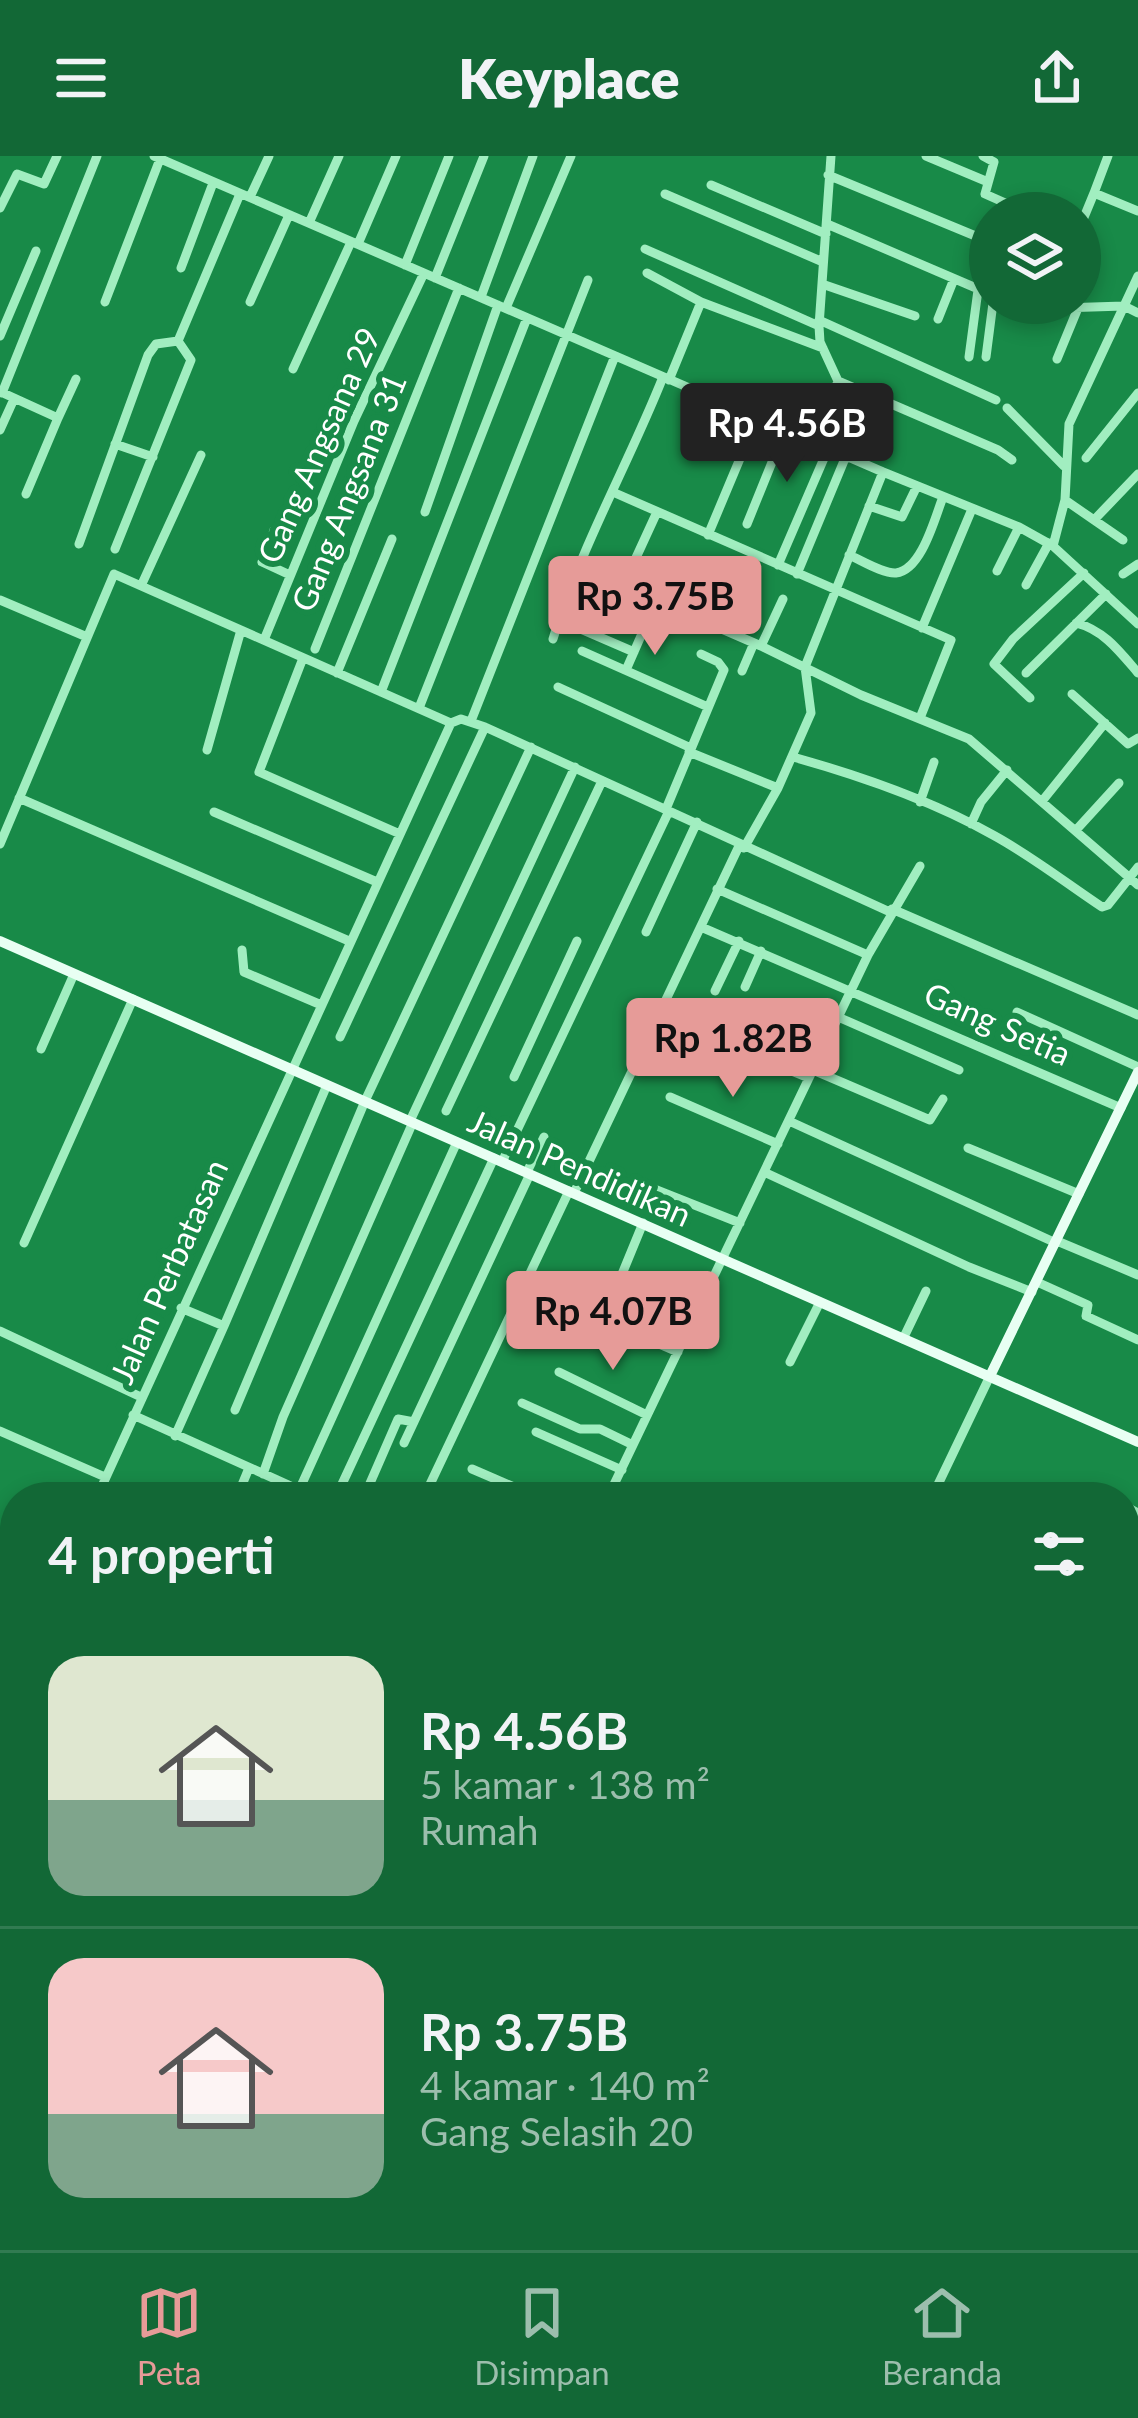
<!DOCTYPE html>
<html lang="id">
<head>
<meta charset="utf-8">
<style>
  body { margin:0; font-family:Lato,sans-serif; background:#1b6e3e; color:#f1f3f6; height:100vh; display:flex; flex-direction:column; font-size:45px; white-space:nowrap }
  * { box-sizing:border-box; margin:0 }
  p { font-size:39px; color:#9cbead }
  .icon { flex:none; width:66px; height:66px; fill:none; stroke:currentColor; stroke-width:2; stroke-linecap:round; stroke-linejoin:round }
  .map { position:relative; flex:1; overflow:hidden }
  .side { position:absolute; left:0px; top:1326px; width:1140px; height:768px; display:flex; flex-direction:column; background:#126836; border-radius:48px 48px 0 0; box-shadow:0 6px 18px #0003 }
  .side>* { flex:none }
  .fabs { position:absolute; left:969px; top:36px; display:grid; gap:24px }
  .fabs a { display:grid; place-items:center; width:132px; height:132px; border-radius:50%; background:#126836; box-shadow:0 6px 18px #0003; font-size:60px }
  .price { position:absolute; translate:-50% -102px; padding:0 27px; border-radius:12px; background:#e69b98; color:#111; font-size:39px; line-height:78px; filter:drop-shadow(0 3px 6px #0008) }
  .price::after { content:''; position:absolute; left:50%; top:72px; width:36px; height:27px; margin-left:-18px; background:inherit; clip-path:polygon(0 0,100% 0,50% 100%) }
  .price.active { background:#222; color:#fff }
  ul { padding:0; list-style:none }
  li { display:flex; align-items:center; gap:36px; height:300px; padding:0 48px }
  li+li { border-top:3px solid #317b51 }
  li span { display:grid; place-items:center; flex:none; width:336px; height:240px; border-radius:36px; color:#555 }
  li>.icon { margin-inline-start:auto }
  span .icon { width:144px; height:144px; fill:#fffc; stroke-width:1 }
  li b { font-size:51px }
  h2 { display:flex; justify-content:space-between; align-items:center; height:144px; padding:0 48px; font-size:51px }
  header { display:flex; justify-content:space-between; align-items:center; height:156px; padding:0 48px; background:#126836; font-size:54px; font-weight:800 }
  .menu { display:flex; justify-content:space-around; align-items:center; height:168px; border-top:3px solid #317b51; background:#126836; font-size:33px; color:#9cbead }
  .menu a { display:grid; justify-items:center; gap:6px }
  .menu .active { color:#e69b98 }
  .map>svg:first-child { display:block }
</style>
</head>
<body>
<header><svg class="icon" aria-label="menu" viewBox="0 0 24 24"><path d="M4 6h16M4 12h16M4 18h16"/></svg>Keyplace<svg class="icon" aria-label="share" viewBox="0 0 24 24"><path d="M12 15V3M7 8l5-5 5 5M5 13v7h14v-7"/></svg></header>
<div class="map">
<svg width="1138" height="2094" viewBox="0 0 1138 2094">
  <rect width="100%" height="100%" fill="#188a48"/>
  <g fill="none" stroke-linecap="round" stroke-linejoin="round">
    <!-- minor -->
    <path stroke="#a1eec0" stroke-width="9" d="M154,0L883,316L1019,371L1053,390L1065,344L1069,268L1138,120
      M926,0L988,26
      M983,0L994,6L985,38L1028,57
      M828,19L990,86
      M711,29L826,78
      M1094,37L1108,0
      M665,38L823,106
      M250,41L269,0
      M0,52L17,18L44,28L57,0
      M309,67L339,0
      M827,68L990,138
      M1080,71L1094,37L1138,55
      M358,88L396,0
      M645,93L819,170
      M405,109L449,0
      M181,112L213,27
      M647,117L701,146L823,192
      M435,122L484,0
      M822,128L915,160
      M481,141L533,0
      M105,146L160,3
      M250,146L289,59
      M1012,147L1029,153L1124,150L1138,157
      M506,152L571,0
      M938,163L954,123
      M819,164L996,244
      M0,180L36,95
      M969,201L978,134
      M986,201L993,147
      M1057,203L1078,152
      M293,213L351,86
      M669,224L701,146
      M838,225L998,294L1012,304
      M1,236L58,262L26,338
      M2,237L97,0
      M1007,252L1064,310
      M58,262L76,223
      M0,274L14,243
      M815,287L838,225L820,186L819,170L831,0
      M115,288L153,301
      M1086,302L1138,237
      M615,337L951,484L920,562
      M1065,344L1094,364L1138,318
      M869,350L902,361L917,330
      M425,356L498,149
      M1094,364L1123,384
      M747,368L785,274
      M274,374L262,406L290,419
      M708,379L757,262
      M79,388L148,199L156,188L178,185
      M1053,390L1138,468
      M115,393L191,204L178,185L240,38
      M849,399C861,404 883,418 896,417C922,414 935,361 943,341
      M778,409L828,293
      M579,411L761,490L861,539L969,583L1138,729
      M997,415L1019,371
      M797,418L846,300
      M1123,418L1138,408
      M1026,429L1049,387
      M141,430L201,299
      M623,430L657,356
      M0,444L87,481
      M560,464L634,496
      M1076,467C1104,474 1120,496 1138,517
      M922,472L972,353
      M553,483C580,392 628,309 663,221
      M264,484L354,265L424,117
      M761,490L783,443
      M315,493L459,132
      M582,495L708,551
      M303,502L259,616L400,678
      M626,514L644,473L642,462L651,442
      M742,515L754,487
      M337,517L392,383
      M1026,517L1106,438
      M558,531L691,592
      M381,536L527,162
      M1072,538L1128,588L1138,582
      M1030,542L994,508L1013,483L1084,417
      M419,552L588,124
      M471,565L615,200
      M207,594L241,474
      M689,596L778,632
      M793,601C861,620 931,644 993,679C1030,699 1066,727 1102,751L1108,749L1138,711
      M19,642L349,785
      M1043,644L1105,567
      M920,646L934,606
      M666,653L724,514L718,506L701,498
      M214,656L377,726
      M971,668L981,646L1007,614
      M1077,673L1119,627
      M0,688L114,418L451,567L461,563L485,571L890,756
      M744,692L778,632L811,557L805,511L883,316
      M717,733L868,799
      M892,753L1138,859
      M701,771L1121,952
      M646,776L697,666
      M242,794L244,816L319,848
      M745,831L761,795
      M715,835L739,785
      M687,848L818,902
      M788,854L832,874
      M1017,856L1138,911
      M838,861L959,914
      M340,881L485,571
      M721,886L809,922
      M41,893L74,818
      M813,914L930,964L943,943
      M514,921L577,785
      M670,941L778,988
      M446,955L602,625
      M410,965L575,611
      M789,965L1056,1087
      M968,992L1079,1038
      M502,1006L669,655
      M527,1016L544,981
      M764,1016L969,1111L1032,1136
      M634,1025L740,1067
      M574,1037L740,688
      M1057,1085L1138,1119
      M24,1087L133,843
      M620,1123L643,1067
      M1037,1126L1088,1149L1086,1160L1138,1184
      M547,1140L678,1196
      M224,1170L327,929
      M0,1175L141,1241
      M903,1183L926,1135
      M790,1206L820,1146
      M559,1216L647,1259
      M522,1247L580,1273H600L633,1289
      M235,1254L365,945L531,591
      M133,1259L315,1341
      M0,1275L105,1321
      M536,1276L622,1314
      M175,1280L224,1170L181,1152
      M404,1287L530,1018
      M472,1313L537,1341
      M263,1318L283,1261L413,966
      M97,1341L451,567
      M237,1341L249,1312
      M296,1341L457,986
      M336,1341L494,1002
      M364,1341L398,1263L414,1266
      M424,1341L569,1035
      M608,1341L868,799L920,710
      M932,1341L990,1220
      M1125,1350L1138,1357
      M1125,1387L1138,1393
      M0,1428L15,1436
      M1125,1430L1138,1436
      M1125,1450L1138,1456
      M1125,1474L1138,1480
      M1125,1535L1138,1541
      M0,1556L15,1523
      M1125,1606L1138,1584
      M0,1634L15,1651
      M1125,1667L1138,1673
      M1125,1775L1138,1781
      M1125,1827L1138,1833
      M1125,1880L1138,1886
      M1125,1979L1138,1985
      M1125,2078L1138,2050
      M245,2079L275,2094
      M367,2079L377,2084
      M714,2079L747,2094
      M869,2079L901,2094
      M66,2094L73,2079
      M563,2094L570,2079
      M971,2094L978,2079"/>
    <!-- major -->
    <path stroke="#e8fff3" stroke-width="10" d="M0,785L1138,1286
      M990,1220L1138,916"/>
  </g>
  <g text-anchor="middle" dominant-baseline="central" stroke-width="12" stroke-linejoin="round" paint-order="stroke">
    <!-- street labels -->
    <g font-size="33" fill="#fff" stroke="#188a48">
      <text transform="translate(318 289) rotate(-66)">Gang Angsana 29</text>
      <text transform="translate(348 336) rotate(-68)">Gang Angsana 31</text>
      <text transform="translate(998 867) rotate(24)">Gang Setia</text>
      <text transform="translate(580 1011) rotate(24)">Jalan Pendidikan</text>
      <text transform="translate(168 1115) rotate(-66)">Jalan Perbatasan</text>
    </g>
  </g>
</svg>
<div class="fabs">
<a><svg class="icon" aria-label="layers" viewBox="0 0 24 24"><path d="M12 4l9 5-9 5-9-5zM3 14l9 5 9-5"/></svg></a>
</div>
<b class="price active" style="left:787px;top:329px">Rp 4.56B</b>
<b class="price" style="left:655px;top:502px">Rp 3.75B</b>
<b class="price" style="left:733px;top:944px">Rp 1.82B</b>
<b class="price" style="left:613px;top:1217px">Rp 4.07B</b>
<section class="side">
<h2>4 properti<svg class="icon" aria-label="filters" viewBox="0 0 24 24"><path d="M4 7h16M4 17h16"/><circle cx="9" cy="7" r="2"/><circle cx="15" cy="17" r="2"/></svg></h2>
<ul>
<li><span style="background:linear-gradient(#dfe7d0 60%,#7fa58c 0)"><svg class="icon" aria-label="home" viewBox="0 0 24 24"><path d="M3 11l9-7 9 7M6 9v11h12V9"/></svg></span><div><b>Rp 4.56B</b><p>5 kamar · 138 m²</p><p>Rumah</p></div></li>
<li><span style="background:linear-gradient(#f6c9c9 65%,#7fa58c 0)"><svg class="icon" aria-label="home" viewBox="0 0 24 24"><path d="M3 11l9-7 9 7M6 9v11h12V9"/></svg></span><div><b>Rp 3.75B</b><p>4 kamar · 140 m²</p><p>Gang Selasih 20</p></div></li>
</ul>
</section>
</div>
<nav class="menu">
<a class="active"><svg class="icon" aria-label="map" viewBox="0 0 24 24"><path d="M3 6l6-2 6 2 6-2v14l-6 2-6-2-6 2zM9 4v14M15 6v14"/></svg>Peta</a>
<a><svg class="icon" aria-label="saved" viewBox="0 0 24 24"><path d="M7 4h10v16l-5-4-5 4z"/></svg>Disimpan</a>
<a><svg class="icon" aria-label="home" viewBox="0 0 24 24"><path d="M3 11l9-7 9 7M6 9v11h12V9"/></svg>Beranda</a>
</nav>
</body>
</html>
